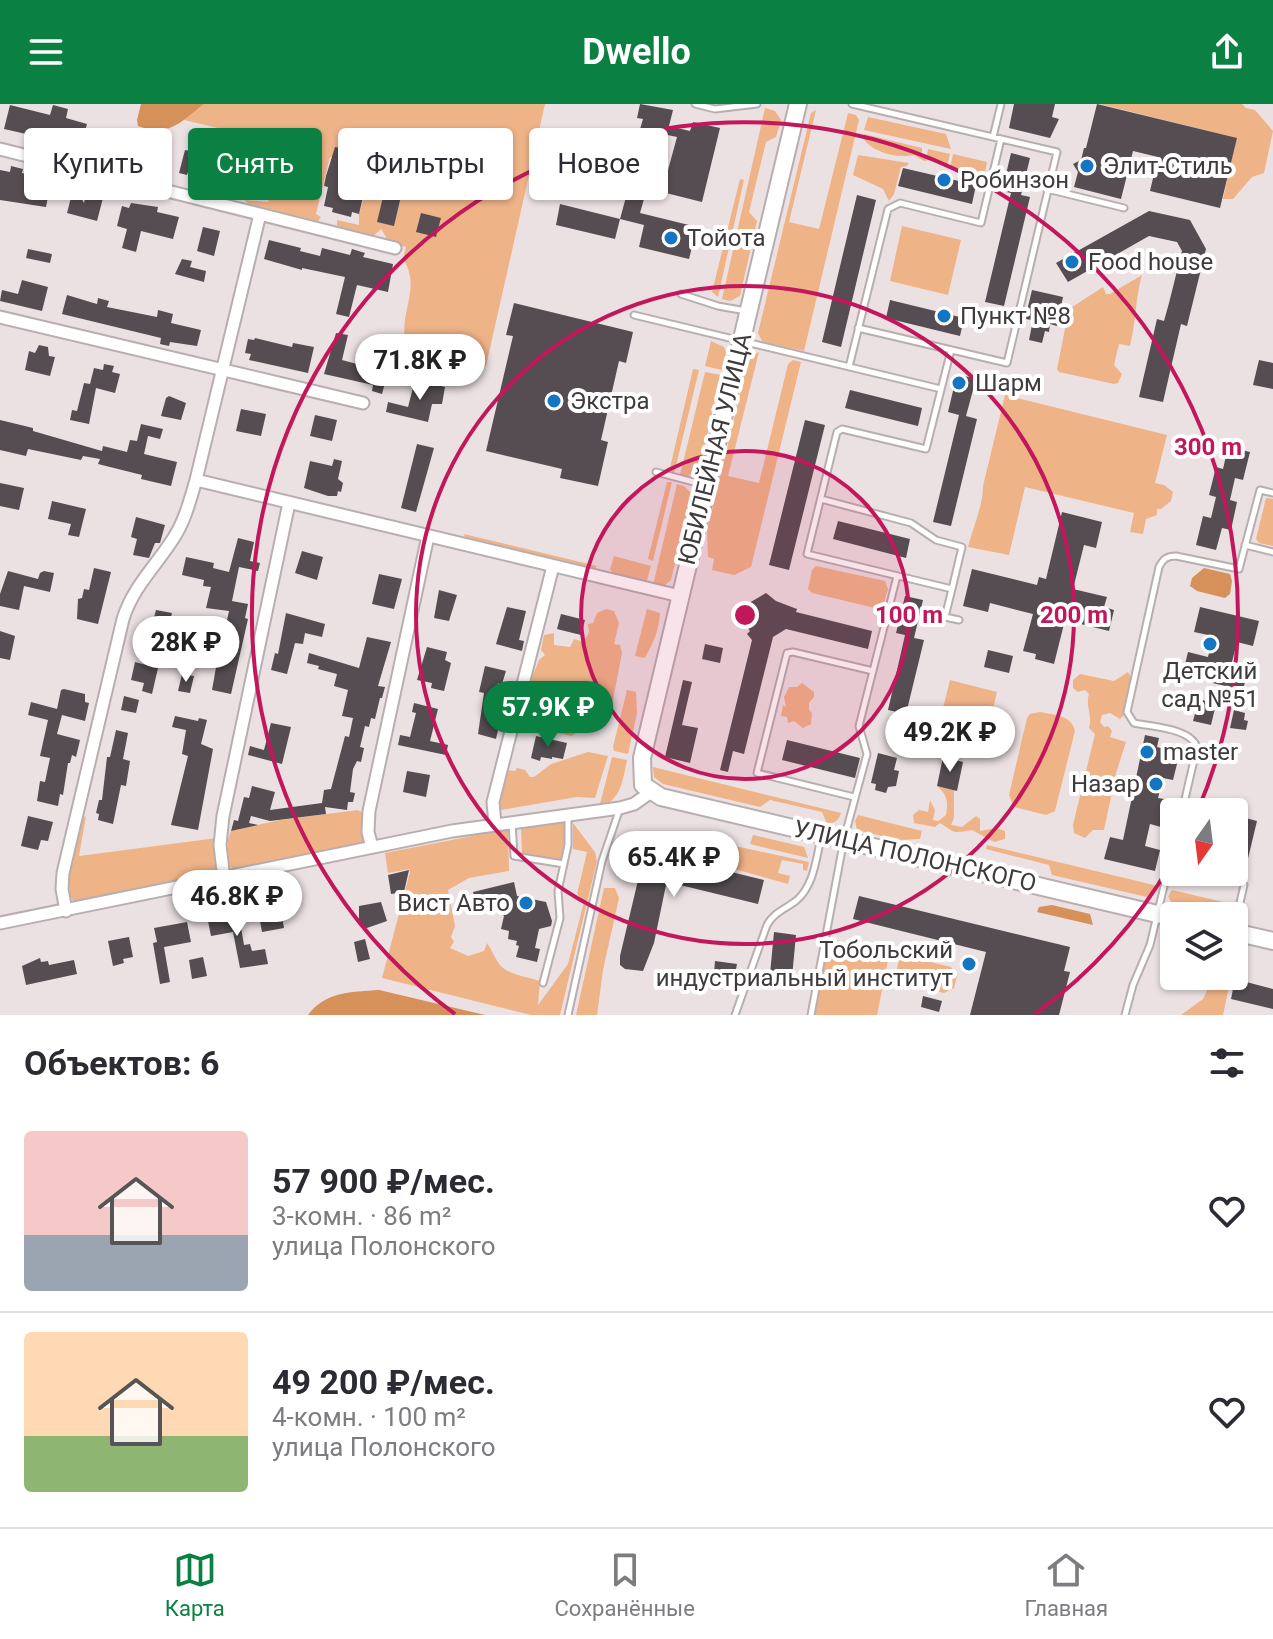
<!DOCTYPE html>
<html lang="ru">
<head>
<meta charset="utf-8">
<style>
  body { margin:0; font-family:Roboto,sans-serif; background:#f7f7f7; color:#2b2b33; height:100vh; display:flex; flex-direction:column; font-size:30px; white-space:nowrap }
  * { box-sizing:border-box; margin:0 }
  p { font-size:26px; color:#7c7c81 }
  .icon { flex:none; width:44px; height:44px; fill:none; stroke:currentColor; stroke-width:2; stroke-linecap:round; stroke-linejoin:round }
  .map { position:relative; height:911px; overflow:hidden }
  .sheet { display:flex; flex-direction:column; background:#fff; flex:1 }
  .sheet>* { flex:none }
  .banner { position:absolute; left:24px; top:24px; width:800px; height:72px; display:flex; gap:16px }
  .needle { width:52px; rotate:194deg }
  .fabs { position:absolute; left:1160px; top:694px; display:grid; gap:16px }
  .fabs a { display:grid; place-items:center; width:88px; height:88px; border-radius:8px; background:#fff; box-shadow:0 2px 6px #0004; font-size:40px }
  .price { position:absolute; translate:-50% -68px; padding:0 18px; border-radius:28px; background:#fff; color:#222; font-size:26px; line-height:52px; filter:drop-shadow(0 2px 4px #0008) }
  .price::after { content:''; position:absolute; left:50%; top:48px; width:24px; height:18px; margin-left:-12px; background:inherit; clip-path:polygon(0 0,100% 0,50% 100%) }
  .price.active { background:#0b8043; color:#fff }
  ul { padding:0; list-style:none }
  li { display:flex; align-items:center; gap:24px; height:200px; padding:0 24px }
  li+li { border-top:2px solid #e1e1e2 }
  li span { display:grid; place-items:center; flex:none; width:224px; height:160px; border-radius:8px; color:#555 }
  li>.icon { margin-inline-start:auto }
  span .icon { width:96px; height:96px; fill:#fffc; stroke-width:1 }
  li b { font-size:34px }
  h2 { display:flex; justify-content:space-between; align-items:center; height:96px; padding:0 24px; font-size:34px }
  .tag { padding:0 28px; border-radius:8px; background:#fff; box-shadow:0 2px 6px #0004; font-size:28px; line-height:72px }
  .tag.active { background:#0b8043; color:#fff }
  header { display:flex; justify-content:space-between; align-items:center; height:104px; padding:0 24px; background:#0b8043; color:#fff; font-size:36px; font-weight:700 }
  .dock { display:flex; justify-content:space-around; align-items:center; height:112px; border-top:2px solid #e1e1e2; background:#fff; font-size:22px; color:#7c7c81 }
  .dock a { display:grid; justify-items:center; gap:4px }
  .dock .active { color:#0b8043 }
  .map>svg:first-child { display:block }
</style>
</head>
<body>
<header><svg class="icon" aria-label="menu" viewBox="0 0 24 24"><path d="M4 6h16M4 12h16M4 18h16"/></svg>Dwello<svg class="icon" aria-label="share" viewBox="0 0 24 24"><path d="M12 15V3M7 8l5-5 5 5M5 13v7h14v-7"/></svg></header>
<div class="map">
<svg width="1273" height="911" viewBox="0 0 1273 911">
  <rect width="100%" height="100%" fill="#ece1e2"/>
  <!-- green -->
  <path fill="#efb388" d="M204,0H545L486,262L407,243C396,211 423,185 403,155L406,143L389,138L381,125L371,134L337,124V116L359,121V110L367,84L338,75L343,44L335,43L333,53H330L316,110L321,113L316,120L249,103L245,96L268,98L285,40L184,16Z
    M1100,0H1242L1246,4L1255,6L1273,27L1264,69L1252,73L1233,95H1223L1236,34Z
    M765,4L775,7L781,16L776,33L766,38L749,108L757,117L740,192L730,197L722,195Z
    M816,6L789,118L819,125L848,9L856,11L859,16L804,247L767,239L762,237L758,229L811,9Z
    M868,13L946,30L951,45L864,26Z
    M864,30L922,44V50L927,51L928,45L950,50L947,62L938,60L934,55L924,57L914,51C898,55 871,48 863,34Z
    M953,50L987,58L985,69L978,71L950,64Z
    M858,51L909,59L907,62L901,63L894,90L889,97L883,85L853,71Z
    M740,75L744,76L718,193L712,188Z
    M902,122L961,136L948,191L890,177Z
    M1142,171C1135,196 1136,218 1130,242L1119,240L1114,261L1122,270L1118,279L1114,280L1059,268L1057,265L1069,205L1103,183L1106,190H1110Z
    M711,237L724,243L726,248L722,266L705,262Z
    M759,248L728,372L759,379L788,260L793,256L801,258L751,463L734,471L712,466L714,455L708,453L707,427L749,253Z
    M693,265L699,266L674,370L669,368Z
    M705,268L721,271L699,366L688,372L680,371Z
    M1005,291L1167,331L1155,379L1164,381L1173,388L1171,397L1161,405H1157V411L1146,415L1143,430L1130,428L1134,409L1025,383L1009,451L968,443C973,423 983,402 983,382Z
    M667,378H672L653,457L648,455Z
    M677,380L684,382L692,390L671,476L663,483L653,481Z
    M1266,394L1273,395V442L1259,439L1256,435Z
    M464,430L597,462L593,467L466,437Z
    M614,452L651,462L646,480L614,471L610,465Z
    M816,462L885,477L888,485L883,502L879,505L812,489L808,485L812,466Z
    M606,505L614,507L619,519L614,540L620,541L622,549L612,601L608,603L599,599L598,608L589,615L586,623L571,632L537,624L529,625L520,614L524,598L532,595L539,598L542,590L531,576L539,556L545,551L541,546L544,531L554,529V541L570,543L574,535L584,538L589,528L588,520L593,519L597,509Z
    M647,505L660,509C659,527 653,539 645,554L635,552Z
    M1128,568L1132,575L1126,609L1120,615L1110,609L1102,611L1100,618L1104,623L1108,622L1112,627L1110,633L1126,638L1116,669L1104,726H1093L1085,734L1074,729L1073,721L1095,630L1089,624C1093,611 1085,603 1089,590L1085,586L1078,588L1073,584V576L1080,570L1114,577Z
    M950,576L997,588L983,647L935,636Z
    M802,579L814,588V593L809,599V606L812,609L811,620L803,624L794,617L788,619L787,613L781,612L783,601L786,603L784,593L789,583H797Z
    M627,586L636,588L637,609L628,650L614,647L613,643Z
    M1040,608C1054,611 1072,611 1075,627L1055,707L1046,711L1014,703L1009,691L1027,614L1030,610Z
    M588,648L608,652L595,694L577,693L501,706L499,703L504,666L515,667L517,664L525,666L530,673H534L551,660Z
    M612,653L627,656C623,674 622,695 602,702L600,700Z
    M653,663L841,709C839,716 835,719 827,720L822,708L770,696L760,703L663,680L654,673Z
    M937,682L954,686V714L951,721L962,723L976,712L980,715V727L996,724L1005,727V735L994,738L972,726C951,729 957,730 940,719L935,723L914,719L913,711L919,706L928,708L930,696L935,706L933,716L938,717L946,711C948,697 948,692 937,682Z
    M358,706L363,709L365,734L362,741L235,767L227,759L228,736L231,727L280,716Z
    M858,711L922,727L920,735L899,736L857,726L855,717Z
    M86,712L79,752L217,734L218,764L216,771L76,799L70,793L68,768L82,715Z
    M564,719L566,725L561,756L522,750L521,722Z
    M573,719L595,748L597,757L560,911H531L382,874L410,768L409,765L388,769L385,749L508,725L509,767L469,774L448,786L455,822L451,833L454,838L450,844L468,852L484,847L487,839C492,846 496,857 501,862C510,871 528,873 540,877L538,901L568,860L584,798L577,790L587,748L573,745Z
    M753,731L804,743L808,754L750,740Z
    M619,734L627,737L707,736L809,758L807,767L803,766V760L782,756L778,769L790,772L788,780L688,752L618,763L621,757L612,752Z
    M987,741L1158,782L1156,787L1147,793L1052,771L1049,761L986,745Z
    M604,784H615L619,794L603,866L597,911H576Z
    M1172,786L1236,801L1225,812L1172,800L1168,792Z
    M832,835L885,848L889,851L877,911H813L825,842Z
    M906,852L951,863L957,872L954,884L944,889L902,879L896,869L899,856Z
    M1212,876L1230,878L1223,911H1181L1203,895Z"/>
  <!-- forest -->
  <path fill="#d6905a" d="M141,0H204C181,18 168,34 138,22L137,16Z
    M1204,464L1230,470L1232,477L1230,490L1225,494L1197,487L1190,482L1192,474Z
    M1052,801L1090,810L1093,821L1037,808L1039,803Z
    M379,886L485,911H308C326,887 352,888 379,886Z"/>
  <!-- building -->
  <path fill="#554d51" d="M640,0L673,6L669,22L690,27L693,18L720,24L702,98L662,88L677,33L658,29L643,87L646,88L640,109L697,123L689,155L639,143L644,121L620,115L629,82L624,80L643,15L637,14Z
    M1014,0H1055L1052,13L1059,15L1050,34L1009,24Z
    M1097,0L1237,34L1220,104L1150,87L1158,53L1133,47L1121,95L1074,83L1078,68L1073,60L1081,56L1084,44H1086Z
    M10,1L50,11L53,1L68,5L66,14L87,20L81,41L72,39L71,42L35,30V32L4,25Z
    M241,30L254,33L248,63L263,66L262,80L260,79L258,84L235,79L243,46L237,44Z
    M335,43L344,44L338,77L352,80L354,87L364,89L359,110L352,108L351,113L332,108L333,104L324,102L328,83L324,82L326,72Z
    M185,46L204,50L199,71L188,68L187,71L179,69Z
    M1011,49L1030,54L1021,91L1030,93L1004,202L985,198L1011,89L1002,87Z
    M11,62L23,65L22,69L37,73L36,79L50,83L46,103L0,96V66L10,68Z
    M903,64L976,81L972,100L898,82Z
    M74,82L84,99L86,90L103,94L97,117L67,109Z
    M388,89L401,92L394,122L377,118L383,93L387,94Z
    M857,91L876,96L841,243L822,238Z
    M131,99L158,103L157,108L179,113L173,135L141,127L136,148L122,144L127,125L117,122L122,102L129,104Z
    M560,100L620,115L615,135L556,121Z
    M1149,107L1190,116L1206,145L1187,222L1181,220L1163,298L1139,293L1157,215L1164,217L1169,199L1182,147L1177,138L1149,132L1068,178L1056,159Z
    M421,109L441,114L436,133L416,128Z
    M203,123L220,127L214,152L197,147Z
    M269,136L301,144L300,147L320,152L322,144L350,151L352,145L365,149L363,153L393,160L388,188L357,181L349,213L336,210L345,173L302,164V166L264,155Z
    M28,145L52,150L50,159L26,154Z
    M182,155L192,157L190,163L206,167L204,178L175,170Z
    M22,176L48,183L42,207L0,197L2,186L18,190Z
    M1032,186L1063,193L1057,222L1050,220L1049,228L1045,227L1042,239L1029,236L1033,216L1025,215Z
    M67,191L97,200L98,194L109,197L107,203L157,213L158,206L173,210L171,219L201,226L197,242L170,238L169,242L160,240L161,234L62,210Z
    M890,196L964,214L960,232L886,214Z
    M514,199L633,228L626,259L619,257L601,336L608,338L598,382L560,374L562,365L486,347L513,232L506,231Z
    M336,229L348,231L342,256L368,263L369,258L378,260L379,256L390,259L382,290L372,287L373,281L324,270Z
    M255,234L292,243L293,239L314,243L308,269L249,256L251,250L245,249L248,235L254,236Z
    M39,241L48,243L49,252L55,253L50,272L25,266L29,247L35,249Z
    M1259,256L1273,259V285L1253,281Z
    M104,260L114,262L112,268L120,270L115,289L96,284L89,320L70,316L72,306L77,307L84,279L90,280L94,264L103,266Z
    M957,270L976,275L966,312L977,315L951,422L933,418L959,311L948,308Z
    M415,276L445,283L442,300H432L428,318L386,308L388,298L408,303Z
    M850,286L922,304L918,322L845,304Z
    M169,292L186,299L181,316L161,312L166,294Z
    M241,305L266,310L261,332L236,327Z
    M315,311L337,316L332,337L310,332Z
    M0,316L33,324V327L102,347L103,342L127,348L130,336L137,337L141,320L163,325L160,335L148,332L144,350L177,358L171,382L141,375L142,371L98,360L100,355L83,352L81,356L28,345L26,352L0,346Z
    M805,316L825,321L789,466L769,461Z
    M417,340L434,344L416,408L401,404Z
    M1228,343L1250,348L1243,376L1235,374L1230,396L1237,398L1231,426L1222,424L1216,446L1196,441L1203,412L1211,414L1216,393L1209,391L1216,363L1223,365Z
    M334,355L342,357L338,375L343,379L341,388L338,387L337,392H328L304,384L310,357L332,362Z
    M0,379L24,384L19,406L0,402Z
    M52,397L86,405L79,433L68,431L71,420L48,415Z
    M1062,408L1102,418L1096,444L1084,441L1073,485L1107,493L1104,503L1114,506L1109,527L1065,516L1054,560L1035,555L1036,550L1023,547L1033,510L990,499L988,508L963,502L972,465L1037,481L1039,473L1046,475Z
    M136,413L165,421L160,439H155L149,454L133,451L137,435L131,433Z
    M838,417L910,435L906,454L833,435Z
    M238,434L254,438L250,457L260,459L258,467L239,463L232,497L248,500L245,514L248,515L231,590L212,586L218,552L228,554L233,532L224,530L229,507L206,504L211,483L203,482L204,476L182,471L186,453L214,459L213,464L229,468Z
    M302,447L323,453L317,476L295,469Z
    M94,464L111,468L98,520L77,515L78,495L82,494L84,485L89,486Z
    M8,467L38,475L40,469L44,467L54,469L50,488L24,482L19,506L0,502V490Z
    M379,470L402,475L394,505L372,500Z
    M439,486L457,491L449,517L434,514Z
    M766,489L776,497L797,505L796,508L872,527L868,545L786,525L773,533L744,650L733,647L728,668L720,666L752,536L747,530L750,527L748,524L752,509L749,499Z
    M905,492L923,496L914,534L924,536L906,610L888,606L905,531L896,529Z
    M507,503L526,507L519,536L524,537L522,547L496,540Z
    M1200,503L1259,517L1253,542L1237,538L1232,558L1249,562L1243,586L1182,572L1188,548L1208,553L1213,532L1194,528Z
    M156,506L172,509L167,529L151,525Z
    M286,509L325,520L322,533L305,529L303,540L295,539L287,570L271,566L275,549L278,550Z
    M561,510L585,516L581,531L557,525Z
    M0,527L15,532L10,556L0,554Z
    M367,533L391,538L378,582L385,583L382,594H380L375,615L371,614L369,623L365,622L360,643L364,644L361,658L357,657L353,665L350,688L355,689L353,698H348L347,706L325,703L326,710L270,717L251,712L249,719L258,721L231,727L234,716L238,717L244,693L249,694L252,682L275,688L270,706L322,699L324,686L331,685L345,632L349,633L353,614L342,612L348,586L334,582L337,570L318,565L319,562L307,559L309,549L359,564Z
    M194,538L212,543L209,554L191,549Z
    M705,540L723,544L720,559L702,555Z
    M427,543L447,548L445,556L451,559L444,587L431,584L432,579L417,576Z
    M988,546L1013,552L1009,569L984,563Z
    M135,558L158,564L152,590L142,587L144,579L131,576Z
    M485,562L506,567L502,580L498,579L491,606L502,608L496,635L478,630L484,589L479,588Z
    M182,570L194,572L190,589L178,587Z
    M683,576L692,578L682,621L698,624L690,659L665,653Z
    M64,585L85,590V598L89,599L85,617L62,611L57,630L80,636L76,653L72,651L70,659H68L63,691L60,690L58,702L37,697L40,677L45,678L50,654L40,652L48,616L28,611L31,598L57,605L61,586Z
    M124,592L139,596L136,609L121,606Z
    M1199,595L1216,600L1211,621L1193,617Z
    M414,599L438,605L430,637L448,641L446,651L398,641L400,631L410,633L416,609L412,608Z
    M1234,606L1245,609L1244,616L1248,617L1246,626L1230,624Z
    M175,612L198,617L199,614L207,616L201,640L213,645L198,726L171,721L188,652L182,650L186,626L172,623Z
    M271,619L291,623L282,660L248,651L250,642L264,646Z
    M116,626L128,629L123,655L130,657L126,682L121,681L113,720L98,716L99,710L96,709L99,696H102L107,653H110Z
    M1145,631L1159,634L1157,643L1175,647L1173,655L1178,656L1173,676L1163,674L1158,694L1164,695L1162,704L1165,705L1161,723L1150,720L1145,742L1160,746L1155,767L1104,755L1110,733L1123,736Z
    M536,632L567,639L563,655L552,653V655L541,653L540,657L531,654Z
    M787,636L860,654L855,674L782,656Z
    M878,649L897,654L894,666L899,667L896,682L888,683L886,689L875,686L876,680L871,679Z
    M943,653L963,658L957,687L937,682Z
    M407,667L430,671L426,693L403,688Z
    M1234,711L1257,717L1244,771L1234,769Z
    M28,712L53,718L48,737L41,736L38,746L21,742Z
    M645,747L764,776L758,800L680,781H666L654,839L643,867L625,865L620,861V852Z
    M409,766L404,788L391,790L388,771Z
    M514,778L517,792L546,798L552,817L551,822L539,825L535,844L540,845L537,858L516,853L519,842L516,841L517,837L508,835L509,827L501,825L504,812L497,805L479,810L473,788Z
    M859,792L1070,843L1064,867L1070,868L1059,911H970L986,848L853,815Z
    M381,798L387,817L364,825L359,819V802Z
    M274,803L275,808L281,807L284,824L262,828L258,806Z
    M238,806L244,841L250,840L252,847L265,845L268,860L240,864L233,828L211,832L207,812Z
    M187,818L191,838L164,843L170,878L160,880L153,839L157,838L154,824Z
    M774,828L796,831L792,873L770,870Z
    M129,833L133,853L123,855L124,859L113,862L108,837Z
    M365,835L370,855L358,858L354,838Z
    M203,853L207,872L192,875L189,856Z
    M40,854L41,858L48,857L49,861L74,856L77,870L26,881L22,862Z
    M715,857L737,860L735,871L714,868Z
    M1235,875L1273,885V905L1231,895Z
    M923,892L942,897L939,908L921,903Z"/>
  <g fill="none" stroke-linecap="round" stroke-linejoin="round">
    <defs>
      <path id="lane" d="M695,0L715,5L757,0
        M852,0L1057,48L1007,259L858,224
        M993,33L1001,0
        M1047,85L1124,104
        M681,190L718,202L746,207
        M634,211L941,285
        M951,246L926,345L842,325L837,328L807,450L952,485L945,513L959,516
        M849,263L888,105L900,99L981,119L1001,35
        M656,368L705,381
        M821,395L911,419L936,436L962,443L952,485
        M1245,441L1273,448
        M854,693L757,669L787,549L793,548L873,567
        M1182,708L1197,643C1190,624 1152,623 1134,619L1127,608L1159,463C1163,455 1167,452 1176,452L1239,465L1260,386L1273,389
        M512,718L514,752L564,760
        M1234,825L1244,781
        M543,879L560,814L558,787L568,741V711
        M568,911L602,757L619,707
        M735,911L767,821C774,808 786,805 797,796C814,781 816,755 821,734
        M811,911L844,735L867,650L859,622L897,472
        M1125,911L1133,881L1150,841L1174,740"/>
      <path id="street" d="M0,45L395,144
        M0,213L363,299
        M196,376L680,492
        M495,720L493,698L553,462
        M372,743L368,728L369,707L428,432
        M224,775L220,741L223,712L289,399
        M66,807L62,785L63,769L123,515C133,483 155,463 173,435C185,417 190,396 196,376L260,110
        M0,819L452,727L620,704L634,700L651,688"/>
      <path id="secondary" d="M798,0L642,654L643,681L661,693L1174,814
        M1234,828L1273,837"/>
    </defs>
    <!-- lane casing -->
    <use href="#lane" stroke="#b9aeaf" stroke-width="9"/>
    <!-- street casing -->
    <use href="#street" stroke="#b9aeaf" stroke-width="15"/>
    <!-- secondary casing -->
    <use href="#secondary" stroke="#b9aeaf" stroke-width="20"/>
    <!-- lane -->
    <use href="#lane" stroke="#fff" stroke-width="5"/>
    <!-- street -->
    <use href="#street" stroke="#fff" stroke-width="11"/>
    <!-- secondary -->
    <use href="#secondary" stroke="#fff" stroke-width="16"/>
  </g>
  <!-- distance rings -->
  <circle cx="745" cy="511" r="164" fill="#c2185b" fill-opacity=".12"/>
  <g fill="none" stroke="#c2185b" stroke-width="4">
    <circle cx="745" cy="511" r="164"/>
    <circle cx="745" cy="511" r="329"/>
    <path d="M1172 758A493 493 0 0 1 1035 910M455 910A493 493 0 1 1 1197 708"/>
  </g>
  <!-- markers -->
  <g fill="#1476c2" stroke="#fff" stroke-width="3">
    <circle cx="1087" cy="62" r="8"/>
    <circle cx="944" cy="76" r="8"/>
    <circle cx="671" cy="134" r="8"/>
    <circle cx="1072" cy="158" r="8"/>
    <circle cx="944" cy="212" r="8"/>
    <circle cx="959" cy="279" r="8"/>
    <circle cx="554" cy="297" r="8"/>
    <circle cx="1210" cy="540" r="8"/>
    <circle cx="1147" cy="648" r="8"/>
    <circle cx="1156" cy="680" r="8"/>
    <circle cx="526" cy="799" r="8"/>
    <circle cx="969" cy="860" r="8"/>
  </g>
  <g text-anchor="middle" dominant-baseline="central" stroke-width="8" stroke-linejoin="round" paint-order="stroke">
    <!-- poi labels -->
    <g font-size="24" fill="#3f3a3b" stroke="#fff" text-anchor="start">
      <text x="1103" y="62">Элит-Стиль</text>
      <text x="960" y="76">Робинзон</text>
      <text x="687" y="134">Тойота</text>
      <text x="1088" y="158">Food house</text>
      <text x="960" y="212">Пункт №8</text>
      <text x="975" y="279">Шарм</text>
      <text x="570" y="297">Экстра</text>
      <text x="1210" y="567" text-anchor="middle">Детский<tspan x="1210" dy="28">сад №51</tspan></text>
      <text x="1163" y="648">master</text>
      <text x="1140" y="680" text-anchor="end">Назар</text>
      <text x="510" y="799" text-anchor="end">Вист Авто</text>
      <text x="953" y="846" text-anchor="end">Тобольский<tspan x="953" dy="28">индустриальный институт</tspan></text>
    </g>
    <!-- street labels -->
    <g font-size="24" fill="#3f3a3b" stroke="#fff">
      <text transform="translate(715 345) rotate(-76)">ЮБИЛЕЙНАЯ УЛИЦА</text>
      <text transform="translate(915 752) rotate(13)">УЛИЦА ПОЛОНСКОГО</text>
    </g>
  </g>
  <circle cx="745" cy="511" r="12" fill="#c2185b" stroke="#fff" stroke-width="4"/>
  <g font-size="24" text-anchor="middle" font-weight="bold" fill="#c2185b" stroke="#fff" stroke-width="8" stroke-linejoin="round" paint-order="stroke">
    <text x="1208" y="351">300 m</text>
    <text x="909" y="519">100 m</text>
    <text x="1074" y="519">200 m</text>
  </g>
</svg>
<div class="fabs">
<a><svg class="needle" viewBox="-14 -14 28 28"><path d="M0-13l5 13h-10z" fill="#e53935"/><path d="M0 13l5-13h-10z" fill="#7c7c81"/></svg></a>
<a><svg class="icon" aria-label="layers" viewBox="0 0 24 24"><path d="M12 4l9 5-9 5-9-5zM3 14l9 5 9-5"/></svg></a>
</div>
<b class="price" style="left:420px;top:298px">71.8K ₽</b>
<b class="price" style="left:186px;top:580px">28K ₽</b>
<b class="price active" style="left:548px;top:645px">57.9K ₽</b>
<b class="price" style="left:950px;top:670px">49.2K ₽</b>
<b class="price" style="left:674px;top:795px">65.4K ₽</b>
<b class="price" style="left:237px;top:834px">46.8K ₽</b>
<div class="banner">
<a class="tag">Купить</a>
<a class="tag active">Снять</a>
<a class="tag">Фильтры</a>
<a class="tag">Новое</a>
</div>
</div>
<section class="sheet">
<h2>Объектов: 6<svg class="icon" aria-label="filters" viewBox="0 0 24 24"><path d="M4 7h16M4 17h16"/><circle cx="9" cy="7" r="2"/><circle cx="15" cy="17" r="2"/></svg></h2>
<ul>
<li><span style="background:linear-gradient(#f6c9c9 65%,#9aa5b1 0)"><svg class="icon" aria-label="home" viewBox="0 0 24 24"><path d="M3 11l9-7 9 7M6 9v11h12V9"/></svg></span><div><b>57 900 ₽/мес.</b><p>3-комн. · 86 m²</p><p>улица Полонского</p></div><svg class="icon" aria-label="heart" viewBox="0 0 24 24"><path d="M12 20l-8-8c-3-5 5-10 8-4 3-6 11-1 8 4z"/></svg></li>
<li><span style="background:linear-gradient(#ffd9b3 65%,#8fb573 0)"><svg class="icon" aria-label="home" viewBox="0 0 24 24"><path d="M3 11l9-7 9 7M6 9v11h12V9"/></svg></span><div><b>49 200 ₽/мес.</b><p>4-комн. · 100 m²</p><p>улица Полонского</p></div><svg class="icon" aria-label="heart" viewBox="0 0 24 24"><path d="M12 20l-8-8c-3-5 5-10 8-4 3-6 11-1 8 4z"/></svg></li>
</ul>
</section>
<nav class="dock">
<a class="active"><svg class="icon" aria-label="map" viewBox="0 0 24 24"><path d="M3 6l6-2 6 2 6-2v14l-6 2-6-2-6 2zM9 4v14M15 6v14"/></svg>Карта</a>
<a><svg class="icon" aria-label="saved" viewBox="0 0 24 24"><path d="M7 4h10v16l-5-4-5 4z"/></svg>Сохранённые</a>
<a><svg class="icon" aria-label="home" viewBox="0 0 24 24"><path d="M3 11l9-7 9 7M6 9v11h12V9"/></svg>Главная</a>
</nav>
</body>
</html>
